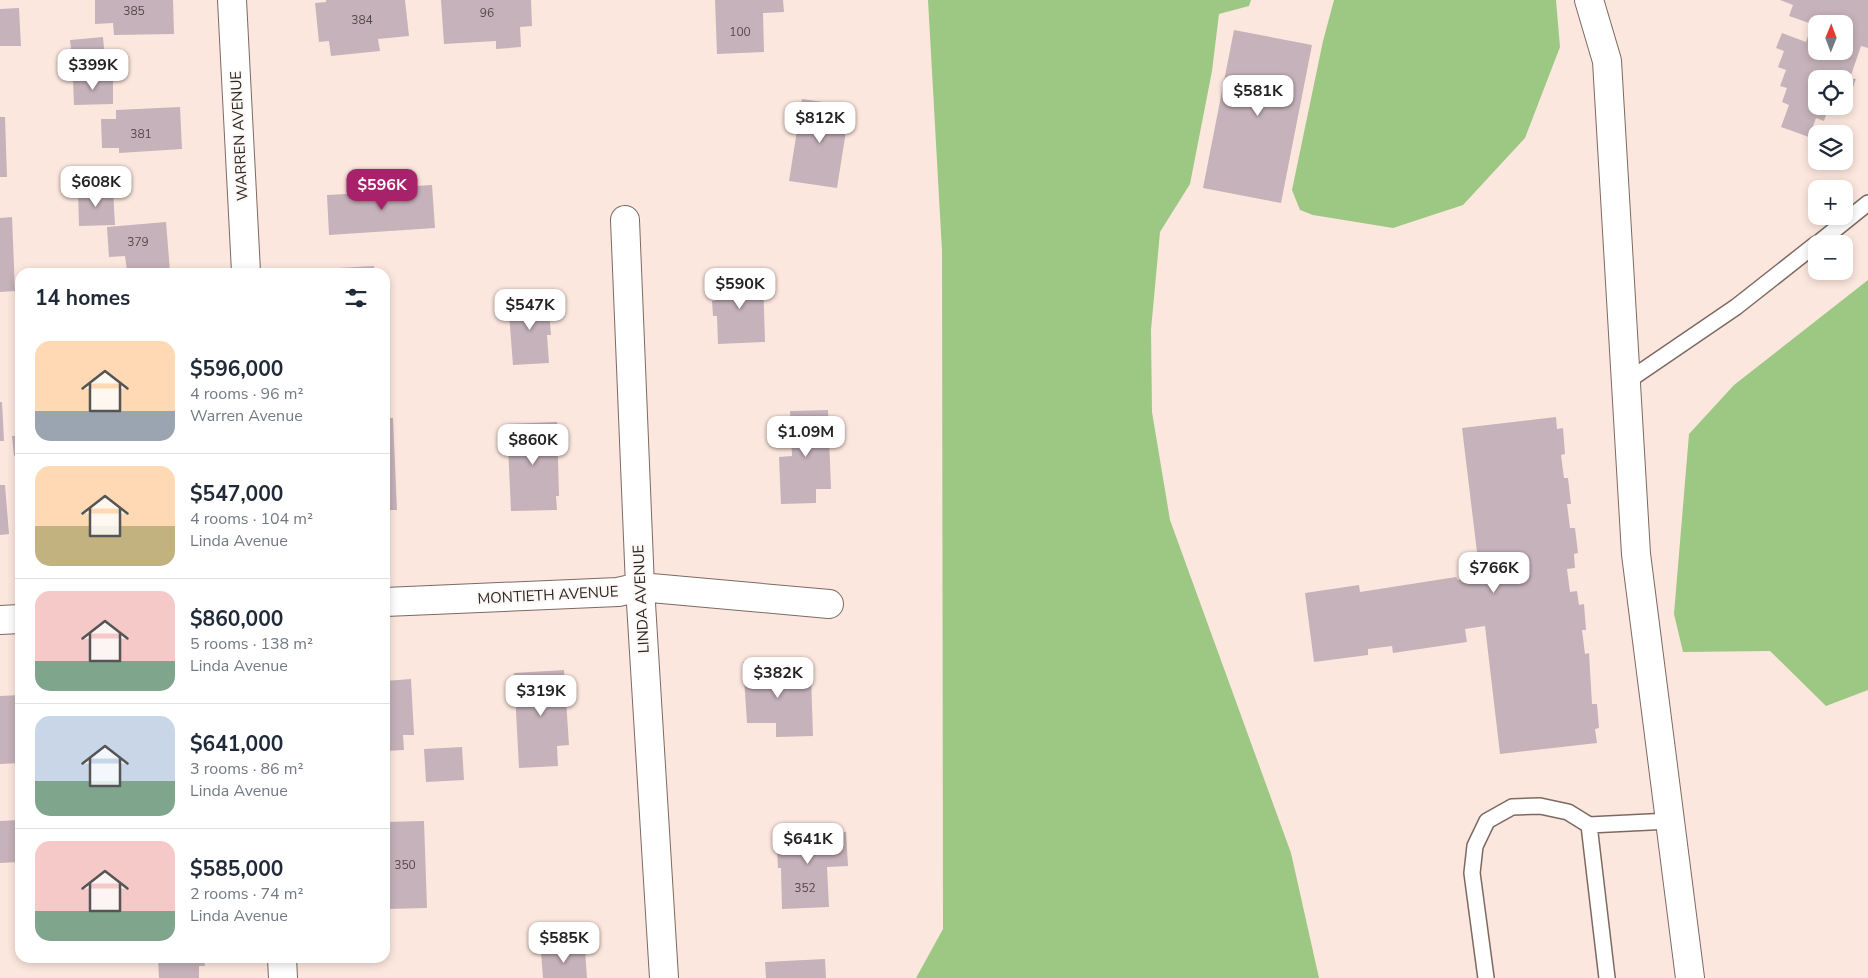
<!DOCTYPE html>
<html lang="en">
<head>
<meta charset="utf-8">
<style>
  body { margin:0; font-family:"Nunito Sans",sans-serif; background:#f6f6f7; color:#1f2937; height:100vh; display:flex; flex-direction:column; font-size:19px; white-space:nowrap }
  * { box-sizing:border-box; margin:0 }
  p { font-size:16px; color:#747a83 }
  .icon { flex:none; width:28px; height:28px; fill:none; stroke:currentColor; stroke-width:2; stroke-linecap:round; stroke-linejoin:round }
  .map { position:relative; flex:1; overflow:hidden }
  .side { position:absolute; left:15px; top:268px; width:375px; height:695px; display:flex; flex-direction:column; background:#fff; border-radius:15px; box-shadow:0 2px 8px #0003 }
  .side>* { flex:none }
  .needle { width:32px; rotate:1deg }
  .fabs { position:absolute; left:1808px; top:15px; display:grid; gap:10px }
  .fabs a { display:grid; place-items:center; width:45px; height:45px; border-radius:10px; background:#fff; box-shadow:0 2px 8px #0003; font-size:25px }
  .price { position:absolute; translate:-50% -42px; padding:0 11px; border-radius:10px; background:#fff; color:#222; font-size:16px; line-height:32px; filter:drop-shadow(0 1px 2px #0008) }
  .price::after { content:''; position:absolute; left:50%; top:30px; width:15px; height:11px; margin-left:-8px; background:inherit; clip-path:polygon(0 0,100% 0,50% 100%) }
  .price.active { background:#a8226b; color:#fff }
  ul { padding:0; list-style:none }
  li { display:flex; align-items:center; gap:15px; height:125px; padding:0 20px }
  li+li { border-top:1px solid #e0e1e3 }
  li span { display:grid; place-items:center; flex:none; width:140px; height:100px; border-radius:15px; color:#555 }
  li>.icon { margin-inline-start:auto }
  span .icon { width:60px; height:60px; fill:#fffc; stroke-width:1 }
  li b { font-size:21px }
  h2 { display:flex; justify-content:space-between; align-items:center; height:60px; padding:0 20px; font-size:21px }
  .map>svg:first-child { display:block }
</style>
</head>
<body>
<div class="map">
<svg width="1868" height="978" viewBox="0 0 1868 978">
  <rect width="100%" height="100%" fill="#fce7de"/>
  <!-- green -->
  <path fill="#9dc884" d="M928,0H1251L1249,6L1219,14L1212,71L1190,184L1160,232L1151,330L1152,412L1170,520L1291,853L1319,978H916L943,929L942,251Z
    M1334,0H1556L1560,47L1525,138L1463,205L1393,228L1313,215L1300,210L1292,190L1323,41Z
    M1868,280V690L1826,706L1770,651L1683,652L1674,614L1689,434L1734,385Z"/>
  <!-- building -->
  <path fill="#c6b2ba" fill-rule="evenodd" d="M95,0H173L174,34L114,35L113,23L95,24Z
    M326,0H405L409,36L378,39L380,51L331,56L329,41L319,42L315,3L326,2Z
    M441,0H531L532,26L520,27L521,47L496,49V41L444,44Z
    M715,0H783L784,12L763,13L764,52L717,54Z
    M1780,0H1868V48L1861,46L1850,78L1856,79L1850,96L1844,94V79H1816V106H1829L1824,121L1816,118L1809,137L1781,127L1789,105L1782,102L1787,88L1780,86L1786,70L1778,67L1784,51L1776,48L1782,33L1806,42L1812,24L1789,16L1793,5ZM1816,24H1844V51H1816Z
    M19,8L21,46H0V9Z
    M1234,30L1312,45L1281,203L1203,188Z
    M103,37L106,70L74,73L70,40Z
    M113,78V104L74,105L73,79Z
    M802,99L850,106L837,188L789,181Z
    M180,107L182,149L119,153V148H102L101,119H116V110Z
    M0,117H5L7,177H0Z
    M432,185L435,228L329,235L327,195L398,191V187Z
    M113,189L115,225L79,226L78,191Z
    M12,217L15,291L0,292V218Z
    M166,222L170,272H130L127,271L125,256L109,257L107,227Z
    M374,266V272H338L337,268Z
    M763,277L765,342L718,344L717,316H713L712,301L717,300L716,278Z
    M548,298L551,335H547L549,363L513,365L508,301Z
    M385,342H387L388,375H385Z
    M0,402H2L4,441H0Z
    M828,410L831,489H816V503L781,504L779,457L792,456L790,411Z
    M1556,417L1557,429L1563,428L1565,454L1561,455L1564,478H1568L1571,504H1567L1570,528H1575L1578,553L1574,554L1575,568L1567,569L1570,592L1577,591L1579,605L1584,604L1586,630H1582L1585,654L1589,653L1592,704H1597L1599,728L1595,729L1597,743L1500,754L1485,626L1465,629L1467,642L1393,653L1392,646L1368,649V655L1314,662L1305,593L1359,585L1360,592L1456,577L1458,580L1480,577L1462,428Z
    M385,418H393L397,510H385Z
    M557,422L559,496H556L557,510L511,511L507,424Z
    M12,436H20V456H14Z
    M0,485H5L9,534L0,535Z
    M776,661V674L784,673V677L811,675L813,736L776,737V723H747L743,662Z
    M564,670L569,745L557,746L558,766L519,768L514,673Z
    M411,679L414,735H403L404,750L385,751V681Z
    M20,695V763L0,764V696Z
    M462,747L464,780L426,782L424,749Z
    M20,820V862L0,863V821Z
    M424,821L427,908L385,909V822Z
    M828,828V833L846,832L848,866L827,867L829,907L782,909L781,868H778L776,830Z
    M585,949L587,978H543L541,952Z
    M158,958H204L205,966H199V978H159Z
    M825,959L826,978H766L765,962Z"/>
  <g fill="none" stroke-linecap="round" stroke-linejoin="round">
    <defs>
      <path id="service" d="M1817,244L1868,203
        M1626,382L1736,307L1816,244
        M1589,825L1607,978
        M1486,978L1472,873L1475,846L1487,821L1512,807L1540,806L1568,812L1589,825L1670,821"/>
      <path id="minor" d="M232,0L246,272
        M1589,0L1607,61L1636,554L1690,978
        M625,220L640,587L664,978
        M385,602L618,592L640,587L829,604
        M0,620L20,619
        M282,958L283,978"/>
    </defs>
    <!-- service casing -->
    <use href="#service" stroke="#7c6a62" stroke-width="18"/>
    <!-- minor casing -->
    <use href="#minor" stroke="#7c6a62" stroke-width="30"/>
    <!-- service -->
    <use href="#service" stroke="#fff" stroke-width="15"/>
    <!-- minor -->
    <use href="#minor" stroke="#fff" stroke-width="28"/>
  </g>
  <g text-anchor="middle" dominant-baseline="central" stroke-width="4" stroke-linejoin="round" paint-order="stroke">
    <!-- number labels -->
    <g font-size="12" fill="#554a4a">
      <text x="134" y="11">385</text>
      <text x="487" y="13">96</text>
      <text x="362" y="20">384</text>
      <text x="740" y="32">100</text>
      <text x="141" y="134">381</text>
      <text x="138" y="242">379</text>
      <text x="405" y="865">350</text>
      <text x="805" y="888">352</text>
    </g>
    <!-- street labels -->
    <g font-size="15" fill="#2f2724" stroke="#fcf8f6">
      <text transform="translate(239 136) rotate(-93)">WARREN AVENUE</text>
      <text transform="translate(548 595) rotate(-3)">MONTIETH AVENUE</text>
      <text transform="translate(641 599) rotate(-93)">LINDA AVENUE</text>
    </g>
  </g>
</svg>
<div class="fabs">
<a><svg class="needle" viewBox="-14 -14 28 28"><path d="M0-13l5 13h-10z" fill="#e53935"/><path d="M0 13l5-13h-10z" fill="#747a83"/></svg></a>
<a><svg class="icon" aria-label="locate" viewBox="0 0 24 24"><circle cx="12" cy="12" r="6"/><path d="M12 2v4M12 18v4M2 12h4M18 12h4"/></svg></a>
<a><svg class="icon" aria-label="layers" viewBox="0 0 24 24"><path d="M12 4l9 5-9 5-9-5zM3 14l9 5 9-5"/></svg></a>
<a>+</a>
<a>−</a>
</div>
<b class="price" style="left:93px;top:91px">$399K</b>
<b class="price" style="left:1258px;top:117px">$581K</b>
<b class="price" style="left:820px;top:144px">$812K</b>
<b class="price" style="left:96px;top:208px">$608K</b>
<b class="price active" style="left:382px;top:211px">$596K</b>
<b class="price" style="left:740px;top:310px">$590K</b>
<b class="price" style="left:530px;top:331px">$547K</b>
<b class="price" style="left:806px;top:458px">$1.09M</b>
<b class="price" style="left:533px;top:466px">$860K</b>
<b class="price" style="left:1494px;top:594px">$766K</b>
<b class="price" style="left:778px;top:699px">$382K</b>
<b class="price" style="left:541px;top:717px">$319K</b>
<b class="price" style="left:808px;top:865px">$641K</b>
<b class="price" style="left:564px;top:964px">$585K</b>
<section class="side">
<h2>14 homes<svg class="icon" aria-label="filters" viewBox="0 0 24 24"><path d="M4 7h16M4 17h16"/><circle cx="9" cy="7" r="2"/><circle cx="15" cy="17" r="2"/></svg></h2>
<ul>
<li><span style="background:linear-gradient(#ffd9b3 70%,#9aa5b1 0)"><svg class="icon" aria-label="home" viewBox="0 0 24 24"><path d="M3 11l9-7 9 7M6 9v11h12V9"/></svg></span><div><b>$596,000</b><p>4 rooms · 96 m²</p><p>Warren Avenue</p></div></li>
<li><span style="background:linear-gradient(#ffd9b3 60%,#c2b280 0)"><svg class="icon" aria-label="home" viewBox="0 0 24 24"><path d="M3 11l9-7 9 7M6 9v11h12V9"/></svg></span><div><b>$547,000</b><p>4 rooms · 104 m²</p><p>Linda Avenue</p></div></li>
<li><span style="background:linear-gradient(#f6c9c9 70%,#7fa58c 0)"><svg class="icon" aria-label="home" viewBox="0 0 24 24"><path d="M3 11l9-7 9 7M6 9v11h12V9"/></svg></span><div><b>$860,000</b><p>5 rooms · 138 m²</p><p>Linda Avenue</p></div></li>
<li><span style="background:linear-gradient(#c9d6e8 65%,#7fa58c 0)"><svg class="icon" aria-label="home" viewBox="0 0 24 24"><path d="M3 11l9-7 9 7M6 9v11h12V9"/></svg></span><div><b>$641,000</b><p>3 rooms · 86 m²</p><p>Linda Avenue</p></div></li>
<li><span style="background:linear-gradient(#f6c9c9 70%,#7fa58c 0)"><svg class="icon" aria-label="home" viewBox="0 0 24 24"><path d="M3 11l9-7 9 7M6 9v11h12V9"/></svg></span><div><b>$585,000</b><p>2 rooms · 74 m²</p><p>Linda Avenue</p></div></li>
</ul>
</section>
</div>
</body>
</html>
